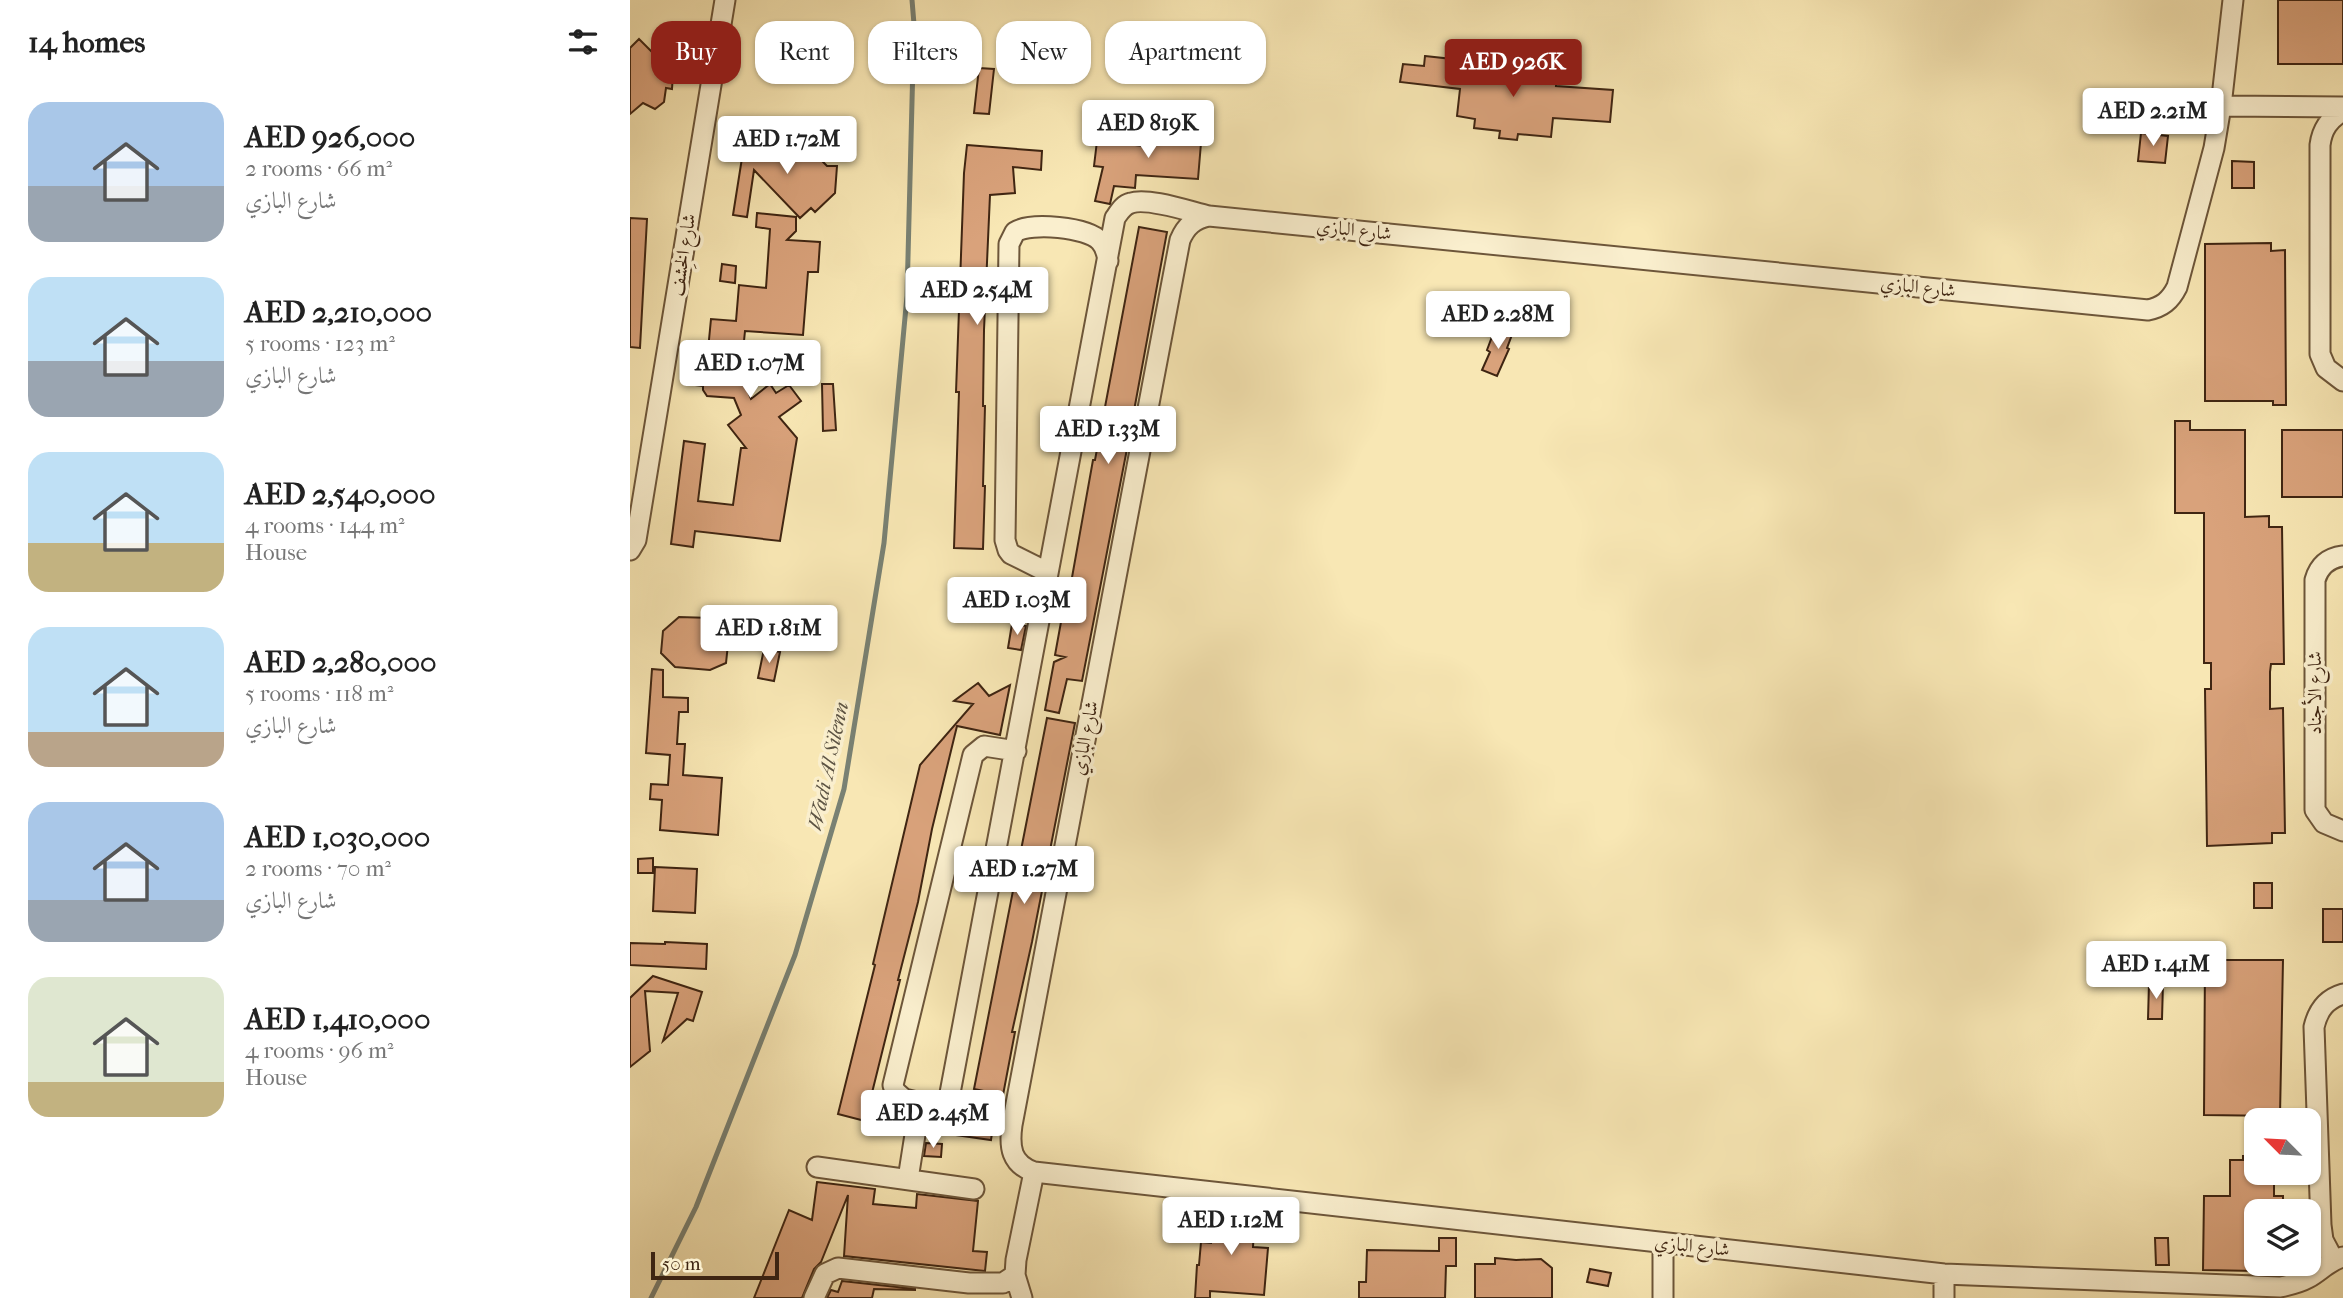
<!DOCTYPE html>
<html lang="en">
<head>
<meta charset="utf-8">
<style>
  body { margin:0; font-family:"IM FELL French Canon",Amiri,serif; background:#f6f6f6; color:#222; height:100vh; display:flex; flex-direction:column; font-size:26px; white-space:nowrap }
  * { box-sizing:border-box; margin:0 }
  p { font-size:23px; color:#767676 }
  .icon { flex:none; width:38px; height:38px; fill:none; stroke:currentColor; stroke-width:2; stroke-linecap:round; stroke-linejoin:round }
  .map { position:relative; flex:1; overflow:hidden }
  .details { display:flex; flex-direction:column; background:#fff; width:630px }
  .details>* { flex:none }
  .top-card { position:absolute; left:21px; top:21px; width:665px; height:63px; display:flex; gap:14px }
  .needle { width:46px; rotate:294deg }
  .tools { position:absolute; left:1614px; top:1108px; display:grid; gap:14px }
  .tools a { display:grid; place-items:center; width:77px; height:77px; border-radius:14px; background:#fff; box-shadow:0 2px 5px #0004; font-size:35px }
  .scale { position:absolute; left:21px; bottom:18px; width:128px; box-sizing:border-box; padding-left:7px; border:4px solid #3f2512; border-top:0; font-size:19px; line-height:24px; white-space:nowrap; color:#3f2512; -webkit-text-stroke:5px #faefce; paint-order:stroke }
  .price { position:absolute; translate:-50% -60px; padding:0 16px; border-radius:7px; background:#fff; color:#222; font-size:23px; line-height:46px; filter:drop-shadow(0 2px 4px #0008) }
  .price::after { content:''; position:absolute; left:50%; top:42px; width:21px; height:16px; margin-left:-10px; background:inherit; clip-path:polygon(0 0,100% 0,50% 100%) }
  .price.current { background:#8f2418; color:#fff }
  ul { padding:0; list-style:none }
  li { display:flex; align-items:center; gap:21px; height:175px; padding:0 28px }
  li span { display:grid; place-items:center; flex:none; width:196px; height:140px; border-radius:21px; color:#555 }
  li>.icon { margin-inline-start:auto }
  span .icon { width:84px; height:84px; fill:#fffc; stroke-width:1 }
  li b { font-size:30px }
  h2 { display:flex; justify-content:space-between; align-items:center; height:84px; padding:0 28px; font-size:30px }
  .tag { padding:0 24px; border-radius:21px; background:#fff; box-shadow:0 2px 5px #0004; font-size:24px; line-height:63px }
  .tag.current { background:#8f2418; color:#fff }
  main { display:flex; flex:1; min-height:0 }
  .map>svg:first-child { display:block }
</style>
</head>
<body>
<main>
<section class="details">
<h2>14 homes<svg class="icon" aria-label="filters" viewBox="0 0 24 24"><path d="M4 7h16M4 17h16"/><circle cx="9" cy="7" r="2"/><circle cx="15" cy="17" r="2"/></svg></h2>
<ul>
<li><span style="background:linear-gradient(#a9c7e8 60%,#9aa5b1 0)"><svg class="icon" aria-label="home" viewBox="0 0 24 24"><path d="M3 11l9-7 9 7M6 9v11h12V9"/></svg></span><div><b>AED 926,000</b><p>2 rooms · 66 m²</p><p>شارع البازي</p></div></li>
<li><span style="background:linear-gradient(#bfe0f5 60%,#9aa5b1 0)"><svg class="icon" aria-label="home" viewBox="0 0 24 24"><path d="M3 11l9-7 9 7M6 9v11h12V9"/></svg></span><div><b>AED 2,210,000</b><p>5 rooms · 123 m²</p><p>شارع البازي</p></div></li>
<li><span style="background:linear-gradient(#bfe0f5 65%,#c2b280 0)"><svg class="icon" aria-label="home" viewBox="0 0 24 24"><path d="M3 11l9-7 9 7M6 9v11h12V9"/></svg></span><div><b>AED 2,540,000</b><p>4 rooms · 144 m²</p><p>House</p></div></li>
<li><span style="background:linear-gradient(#bfe0f5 75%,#b9a48a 0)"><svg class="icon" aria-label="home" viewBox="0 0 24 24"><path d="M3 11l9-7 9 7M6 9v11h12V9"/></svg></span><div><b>AED 2,280,000</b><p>5 rooms · 118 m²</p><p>شارع البازي</p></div></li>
<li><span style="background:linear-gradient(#a9c7e8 70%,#9aa5b1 0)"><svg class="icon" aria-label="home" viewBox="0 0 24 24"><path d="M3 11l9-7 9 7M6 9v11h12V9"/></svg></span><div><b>AED 1,030,000</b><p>2 rooms · 70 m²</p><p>شارع البازي</p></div></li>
<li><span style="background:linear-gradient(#dfe7d0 75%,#c2b280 0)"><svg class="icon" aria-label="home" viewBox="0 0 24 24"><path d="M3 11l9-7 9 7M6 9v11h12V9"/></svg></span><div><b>AED 1,410,000</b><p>4 rooms · 96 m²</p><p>House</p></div></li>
</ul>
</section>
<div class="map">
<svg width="1713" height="1298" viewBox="0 0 1713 1298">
  <rect width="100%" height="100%" fill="#f8e7b4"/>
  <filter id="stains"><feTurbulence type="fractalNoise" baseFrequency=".00286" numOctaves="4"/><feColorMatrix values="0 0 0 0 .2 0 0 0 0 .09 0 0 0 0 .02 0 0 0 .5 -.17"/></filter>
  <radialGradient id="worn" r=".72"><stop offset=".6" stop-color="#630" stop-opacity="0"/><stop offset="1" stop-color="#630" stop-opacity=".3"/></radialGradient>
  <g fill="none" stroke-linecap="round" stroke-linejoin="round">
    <!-- stream -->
    <path stroke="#798173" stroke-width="5" d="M21,1298L66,1207L165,955L214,789L254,543L277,296L284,24L282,0"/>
  </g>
  <!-- building -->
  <path fill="#d9a27b" stroke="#3f2512" stroke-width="2" d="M1648,0H1713V64H1648Z
    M9,39L27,57L39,58L38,73H43L42,89L36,88L34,102L25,109L13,103L0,114V48Z
    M459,54V67L417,70V56Z
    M795,56L822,59L821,70L829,71L828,74L913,82L914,70L927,71L926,86L983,90L980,122L923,118L921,137L888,134L887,140L869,138L870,131L844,128L845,119L827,116L830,89L770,82L773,64L794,66Z
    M349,68L364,69L359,114L344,113Z
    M157,125L197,166H207L205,193L185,212L181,208L170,218L124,170L117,217L103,215L112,158L103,149L161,156L143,138Z
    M525,127L572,131L568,179L506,175L505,188L484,186L480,204L465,201L473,167L464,166L467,141L523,147Z
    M1511,133L1538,136L1535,163L1508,161Z
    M337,145L412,151L411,170L383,167L385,193L360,195L354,330L353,406H355L353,486H355L353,549L324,548L329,392H326L334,173Z
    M1602,161L1624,162V188H1602Z
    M127,213L166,217V231L157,240L190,242L188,272H178L173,335L115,331L113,351L100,350L121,399L140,384L146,393L159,385L171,401L149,417L167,438L150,541L65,531L63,547L41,544L54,441L75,444L68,501L103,505L111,448H116L98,425L111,415L104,398L77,396L73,390V386L56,384L61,348L78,350L81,319L106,321L109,285L136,288L140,229L126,227Z
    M0,218L17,219L10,348L0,347Z
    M509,227L537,232L496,454L452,681L437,679L429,713L415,710L424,662L435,657L425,655L433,611H436L463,460H465Z
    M1641,243V251L1655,250L1656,405H1643V401H1575V244Z
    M92,264L106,266L105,283L90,281Z
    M866,326L883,332L877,348L879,349L867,376L852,370L860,352L857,350Z
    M192,384H203L206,430L193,431Z
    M1545,421H1560V430H1615V517L1639,516V527H1652L1654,664H1641L1640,672V709L1653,708L1655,833H1642V843L1577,846L1575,689H1581V663H1574V513H1545Z
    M1652,430H1713V497H1652Z
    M89,614L108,620L107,642L98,644L96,663L80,670L45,667L31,653L33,631L49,617L82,618Z
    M382,624L396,626L391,650L378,648Z
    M134,649L150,652L144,681L128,678Z
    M22,669L33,670V697L58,698V712H49L47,744H55L53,775L92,778L88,835L30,830L32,800L20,799L21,784L38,785L40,755L16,753Z
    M348,683L359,696L380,685L370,735L327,726L302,829L288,902L268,980H270L235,1121L208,1114L245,965L243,964L290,765L343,704L324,701Z
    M417,718L445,723L402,942L382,1032H385L373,1095L344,1089Z
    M23,858V873H8V859Z
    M25,867L67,869L65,913L23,911Z
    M1624,883H1642V908H1624Z
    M1693,909H1713V942H1693Z
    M35,942L77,944L76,969L0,965V943L35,944Z
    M1575,960H1653L1650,1116L1574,1115Z
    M23,976L72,992L63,1021L57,1019L33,1041L48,993L15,991L20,1051L0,1067V998Z
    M1519,983H1533L1532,1019H1518Z
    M305,1119L362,1133L361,1140L304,1132Z
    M296,1143L312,1144L311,1157L294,1156Z
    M1613,1156H1626V1172H1644V1196H1653V1211H1626V1271L1573,1270L1574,1196H1600V1160H1613Z
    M187,1182L245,1189L243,1204L286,1208L287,1194L348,1201L343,1251L357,1252L355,1271L214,1256L218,1195L191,1262L184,1269L172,1298H124L159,1210L182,1220Z
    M582,1207L625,1212L623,1247L638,1248L634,1295L580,1291V1298H565L567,1265H569L571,1242L581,1243Z
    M809,1238H826V1266H816L815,1298H729V1282H736L737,1250L809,1251Z
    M1525,1238H1538L1539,1265H1526Z
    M865,1258L886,1260L911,1259L922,1268V1298H845V1264H865Z
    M960,1269L981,1273L978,1286L957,1282Z
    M212,1281L285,1289V1290L244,1289L242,1298H197L201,1290L208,1292Z"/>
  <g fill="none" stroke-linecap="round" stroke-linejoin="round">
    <defs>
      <path id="minor" d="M1603,0L1591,106L1584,148L1547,287C1540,301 1532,307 1518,310L579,216C564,219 556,226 550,240L382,1125C379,1147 381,1164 404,1172L1314,1274L1650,1287C1660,1285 1669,1283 1678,1278C1691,1271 1698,1261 1713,1257
        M1591,106L1713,107
        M1713,111C1699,119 1692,129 1690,145V354L1696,368L1713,381
        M0,550L6,540L95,0
        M1713,556C1698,558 1689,566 1685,580V810L1694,823L1713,831
        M417,572L381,554L378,550L375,540L379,244L385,232C401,222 457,227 470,241C475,246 477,254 478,261
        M317,1109L485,218C490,211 493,205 501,203C518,197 561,212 579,216
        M382,1125L274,1099L265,1091L263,1085L343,755L354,746L386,751
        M187,1167L344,1189
        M278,1179L290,1103
        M1033,1243V1298
        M1703,1259L1693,1240L1691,1225L1684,1027C1688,1010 1696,999 1713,994
        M1314,1274V1298
        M184,1298L195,1274L208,1268L339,1283H373L385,1275
        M392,1298L385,1275L386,1260L404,1172"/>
    </defs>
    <!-- minor casing -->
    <use href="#minor" stroke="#6d563a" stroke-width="23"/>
    <!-- minor -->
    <use href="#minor" stroke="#faefce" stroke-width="19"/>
  </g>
  <g text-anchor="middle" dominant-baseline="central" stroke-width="7" stroke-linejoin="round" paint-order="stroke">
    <!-- street labels -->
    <g font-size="19" fill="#3f2512" stroke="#faefce">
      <text transform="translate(724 230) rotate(6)">شارع البازي</text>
      <text transform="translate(53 255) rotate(-81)">شارع الخِشف</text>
      <text transform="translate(1288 287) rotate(6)">شارع البازي</text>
      <text transform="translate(1685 693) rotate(-90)">شارع الأجناد</text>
      <text transform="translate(455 738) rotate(-79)">شارع البازي</text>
      <text transform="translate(1062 1246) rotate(6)">شارع البازي</text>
    </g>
    <!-- water labels -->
    <g font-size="21" font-style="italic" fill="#5c5343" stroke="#faefce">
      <text transform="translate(198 766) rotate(-78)">Wadi Al Silenn</text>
    </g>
  </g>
  <rect width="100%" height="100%" filter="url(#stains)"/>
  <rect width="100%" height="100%" fill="url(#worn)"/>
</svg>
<div class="tools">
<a><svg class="needle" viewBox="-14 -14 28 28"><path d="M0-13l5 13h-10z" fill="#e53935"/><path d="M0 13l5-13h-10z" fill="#767676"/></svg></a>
<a><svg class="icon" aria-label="layers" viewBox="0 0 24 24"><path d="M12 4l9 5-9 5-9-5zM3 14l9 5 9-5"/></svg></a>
</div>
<div class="scale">50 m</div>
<b class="price current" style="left:883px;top:99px">AED 926K</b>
<b class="price" style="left:1523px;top:148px">AED 2.21M</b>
<b class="price" style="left:518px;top:160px">AED 819K</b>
<b class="price" style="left:157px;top:176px">AED 1.72M</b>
<b class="price" style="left:347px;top:327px">AED 2.54M</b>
<b class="price" style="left:868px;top:351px">AED 2.28M</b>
<b class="price" style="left:120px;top:400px">AED 1.07M</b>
<b class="price" style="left:478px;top:466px">AED 1.33M</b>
<b class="price" style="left:387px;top:637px">AED 1.03M</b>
<b class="price" style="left:139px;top:665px">AED 1.81M</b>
<b class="price" style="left:394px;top:906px">AED 1.27M</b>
<b class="price" style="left:1526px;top:1001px">AED 1.41M</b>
<b class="price" style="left:303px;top:1150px">AED 2.45M</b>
<b class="price" style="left:601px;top:1257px">AED 1.12M</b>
<div class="top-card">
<a class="tag current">Buy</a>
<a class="tag">Rent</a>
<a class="tag">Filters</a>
<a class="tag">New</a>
<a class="tag">Apartment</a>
</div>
</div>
</main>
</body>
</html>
